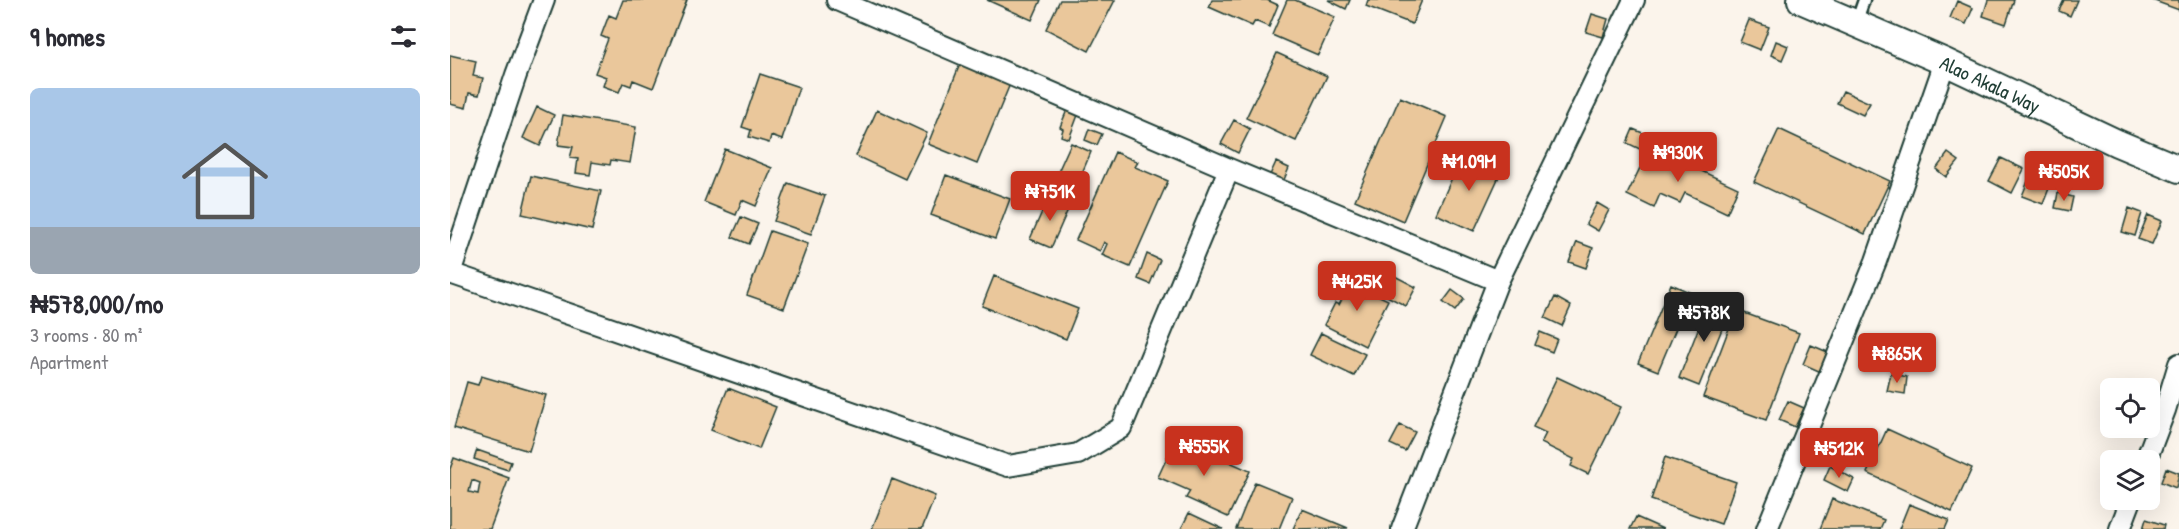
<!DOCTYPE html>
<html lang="en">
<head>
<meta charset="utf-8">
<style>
  body { margin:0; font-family:"Patrick Hand",sans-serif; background:#f7f7f7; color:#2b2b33; height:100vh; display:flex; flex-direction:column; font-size:22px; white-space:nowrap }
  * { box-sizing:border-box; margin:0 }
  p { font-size:20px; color:#7c7c81 }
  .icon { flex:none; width:33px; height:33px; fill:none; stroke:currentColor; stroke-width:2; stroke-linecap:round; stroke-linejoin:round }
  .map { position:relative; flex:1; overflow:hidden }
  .sheet { display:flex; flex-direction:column; background:#fff; width:450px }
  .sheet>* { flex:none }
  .tools { position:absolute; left:1650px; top:378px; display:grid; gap:12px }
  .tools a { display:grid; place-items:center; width:60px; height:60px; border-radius:9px; background:#fff; box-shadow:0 6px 24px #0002; font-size:30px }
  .price { position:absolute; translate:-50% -51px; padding:0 14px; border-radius:6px; background:#c8321e; color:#fff; font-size:20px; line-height:39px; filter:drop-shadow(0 2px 3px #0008) }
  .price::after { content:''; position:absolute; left:50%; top:36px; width:18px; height:14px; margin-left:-9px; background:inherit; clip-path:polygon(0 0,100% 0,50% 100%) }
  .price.active { background:#222; color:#fff }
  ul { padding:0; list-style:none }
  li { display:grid; align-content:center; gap:12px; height:318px; padding:0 30px }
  li span { display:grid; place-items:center; height:186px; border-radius:9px; color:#555 }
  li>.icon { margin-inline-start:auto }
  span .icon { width:108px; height:108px; fill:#fffc; stroke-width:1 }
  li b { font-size:26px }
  h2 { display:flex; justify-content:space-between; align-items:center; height:72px; padding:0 30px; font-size:26px }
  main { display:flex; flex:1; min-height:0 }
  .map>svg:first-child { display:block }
</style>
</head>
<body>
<main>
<section class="sheet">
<h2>9 homes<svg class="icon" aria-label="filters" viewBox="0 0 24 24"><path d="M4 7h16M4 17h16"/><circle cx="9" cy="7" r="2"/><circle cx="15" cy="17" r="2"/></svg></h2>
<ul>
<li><span style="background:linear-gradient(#a9c7e8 75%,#9aa5b1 0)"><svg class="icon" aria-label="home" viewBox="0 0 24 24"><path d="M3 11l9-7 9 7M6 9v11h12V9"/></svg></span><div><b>₦578,000/mo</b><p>3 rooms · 80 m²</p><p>Apartment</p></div></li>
</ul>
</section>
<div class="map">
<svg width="1729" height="529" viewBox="0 0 1729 529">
  <rect width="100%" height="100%" fill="#fbf4eb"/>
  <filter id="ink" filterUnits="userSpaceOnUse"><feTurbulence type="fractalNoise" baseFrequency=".0167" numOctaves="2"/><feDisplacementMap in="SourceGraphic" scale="12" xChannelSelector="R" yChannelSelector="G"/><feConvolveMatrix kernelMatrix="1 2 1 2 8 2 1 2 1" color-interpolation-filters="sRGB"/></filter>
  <g filter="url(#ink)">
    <!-- building -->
    <path fill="#eac79b" stroke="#1f3d34" stroke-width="1.5" fill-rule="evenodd" d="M173,0H237L203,88L183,80L181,86L173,83L169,92L153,86L156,77L145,73L158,39L151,36L159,15L166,18Z
      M537,0H591L582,20Z
      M610,0H665L639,51L596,29Z
      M762,0H817L828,5L819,27L805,21L802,26L759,7Z
      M837,0H845L885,17L868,55L822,35Z
      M878,0H900L896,9Z
      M918,0H972L962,24L916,6Z
      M1538,0H1564L1556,24L1533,16Z
      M1614,0H1627L1620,16L1609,11Z
      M1702,0H1729V10Z
      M1507,1L1523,8L1516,24L1500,18Z
      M1142,14L1158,19L1153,37L1136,32Z
      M1299,20L1319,27L1310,50L1290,42Z
      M1326,41L1338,46L1332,60L1321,55Z
      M827,53L877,76L846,141L796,118Z
      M0,55L26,61L23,76L33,78L29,95L19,93L16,108L0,104Z
      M510,64L560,84L527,164L478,144Z
      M310,74L349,87L332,140L321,136L319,143L299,137L301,130L292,127Z
      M1393,91L1420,103L1413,115L1387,103Z
      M950,97L997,117L953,221L905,200Z
      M87,107L104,115L90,146L73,138Z
      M427,110L477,133L455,179L406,156Z
      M617,110L628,115L619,139L611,136L613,129L610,127Z
      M113,115L186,127L180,163L161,160L160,165L142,162L140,175L126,173L128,159L120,158L123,147L108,145Z
      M784,120L800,129L788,153L771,144Z
      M639,129L652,134L647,145L635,140Z
      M1183,129L1200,136L1194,151L1177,143Z
      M1329,129L1440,181L1415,234L1304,182Z
      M621,143L641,152L623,194L602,185Z
      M1200,147L1288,188L1277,213L1235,193L1230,203L1210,194L1204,208L1177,195Z
      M275,149L322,168L306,206L292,200L286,215L254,202Z
      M665,152L688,162L685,167L718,181L680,267L652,255L657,244L654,242L650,251L626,240Z
      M1013,153L1052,170L1024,231L986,214Z
      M1498,153L1509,161L1496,177L1486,169Z
      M1551,158L1574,169L1562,193L1539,181Z
      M826,162L839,168L833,182L819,177Z
      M1582,171L1603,178L1593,204L1572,196Z
      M496,175L560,199L545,239L481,215Z
      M81,176L151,191L142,230L72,214Z
      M338,183L375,196L361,234L324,221Z
      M1608,193L1623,197L1620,211L1605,208Z
      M599,196L620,205L601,248L580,239Z
      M1147,203L1159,210L1148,231L1136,224Z
      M1679,208L1692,213L1685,236L1672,232Z
      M1698,215L1712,221L1702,244L1688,239Z
      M291,217L308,224L299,244L282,237Z
      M320,231L358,244L334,308L297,295Z
      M1127,242L1143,248L1136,268L1119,262Z
      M697,254L710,260L700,284L688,279Z
      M937,272L966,287L956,306L927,291Z
      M544,276L628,309L616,339L532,306Z
      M908,277L927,287L923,293L938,300L915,346L874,325L885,303L889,305L901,282L905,284Z
      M1221,284L1241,293L1208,371L1188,363Z
      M1002,290L1014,299L1005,311L993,302Z
      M1105,297L1121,306L1112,326L1095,318Z
      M1259,301L1280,309L1249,386L1229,378Z
      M1286,310L1349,333L1316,420L1253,397Z
      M1090,332L1107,339L1102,352L1085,345Z
      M871,333L915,354L904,376L860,355Z
      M1361,345L1380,353L1371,372L1353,364Z
      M1441,373L1457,377L1455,394L1437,391Z
      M31,376L96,395L79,451L4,428L17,382L28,385Z
      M1107,377L1171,407L1138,474L1121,466L1124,459L1091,443L1096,433L1083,427Z
      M278,388L326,407L309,449L261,430Z
      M1338,401L1354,408L1345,427L1329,420Z
      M950,425L965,432L955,451L940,444Z
      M1437,429L1522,468L1502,512L1417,473Z
      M726,438L800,471L778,517L736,498L740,491L708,477Z
      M27,450L61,462L58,470L24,459Z
      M1215,457L1286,482L1271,524L1201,500Z
      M4,458L59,478L40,529H0V469ZM22,480L30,483L28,494L19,492Z
      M1380,466L1404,479L1398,492L1374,480Z
      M1716,468L1729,473L1726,488L1711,482Z
      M442,479L485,496L472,529H422Z
      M805,482L842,497L829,529H786Z
      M1382,499L1434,520L1430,529H1370Z
      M1459,504L1499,520L1495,529H1449Z
      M852,509L898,528L843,529Z
      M739,513L773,529H731Z
      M1186,517L1213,529H1180Z
      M1696,519L1714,525L1713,529H1693Z"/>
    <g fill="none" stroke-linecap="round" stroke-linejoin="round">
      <defs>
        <path id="service" d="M1406,23L1414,0"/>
        <path id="minor" d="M387,0L779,169L1048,281
          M0,273L558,466L628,454L671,428L779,169
          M0,273L66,75L94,0
          M1696,460L1715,410L1729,364
          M952,529L1048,281L1184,0
          M1317,529L1426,261L1495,62
          M1670,529L1681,500"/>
        <g id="tertiary">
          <path id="s1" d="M1351,0L1495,62L1667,143L1729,169"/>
        </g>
      </defs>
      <!-- service casing -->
      <use href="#service" stroke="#1f3d34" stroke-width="15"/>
      <!-- minor casing -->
      <use href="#minor" stroke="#1f3d34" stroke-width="24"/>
      <!-- tertiary casing -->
      <use href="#tertiary" stroke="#1f3d34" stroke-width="30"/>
      <!-- service -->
      <use href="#service" stroke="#fff" stroke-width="10"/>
      <!-- minor -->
      <use href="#minor" stroke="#fff" stroke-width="20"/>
      <!-- tertiary -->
      <use href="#tertiary" stroke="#fff" stroke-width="26"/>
    </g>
  </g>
  <g text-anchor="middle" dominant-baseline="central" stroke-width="5" stroke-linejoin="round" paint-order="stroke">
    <!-- street labels -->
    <g font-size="20" fill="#1f3d34" stroke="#fff">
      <text stroke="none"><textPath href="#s1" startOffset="207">Alao Akala Way</textPath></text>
    </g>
  </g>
</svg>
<div class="tools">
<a><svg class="icon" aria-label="locate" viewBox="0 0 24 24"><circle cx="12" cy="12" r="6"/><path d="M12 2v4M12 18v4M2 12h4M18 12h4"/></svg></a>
<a><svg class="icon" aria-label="layers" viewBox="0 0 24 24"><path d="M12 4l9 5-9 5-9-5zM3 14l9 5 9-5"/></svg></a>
</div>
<b class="price" style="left:1228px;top:183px">₦930K</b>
<b class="price" style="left:1019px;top:192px">₦1.09M</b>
<b class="price" style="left:1614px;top:202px">₦505K</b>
<b class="price" style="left:600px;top:222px">₦751K</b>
<b class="price" style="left:907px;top:312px">₦425K</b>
<b class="price active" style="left:1254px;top:343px">₦578K</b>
<b class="price" style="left:1447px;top:384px">₦865K</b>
<b class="price" style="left:754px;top:477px">₦555K</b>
<b class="price" style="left:1389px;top:479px">₦512K</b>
</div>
</main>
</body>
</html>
